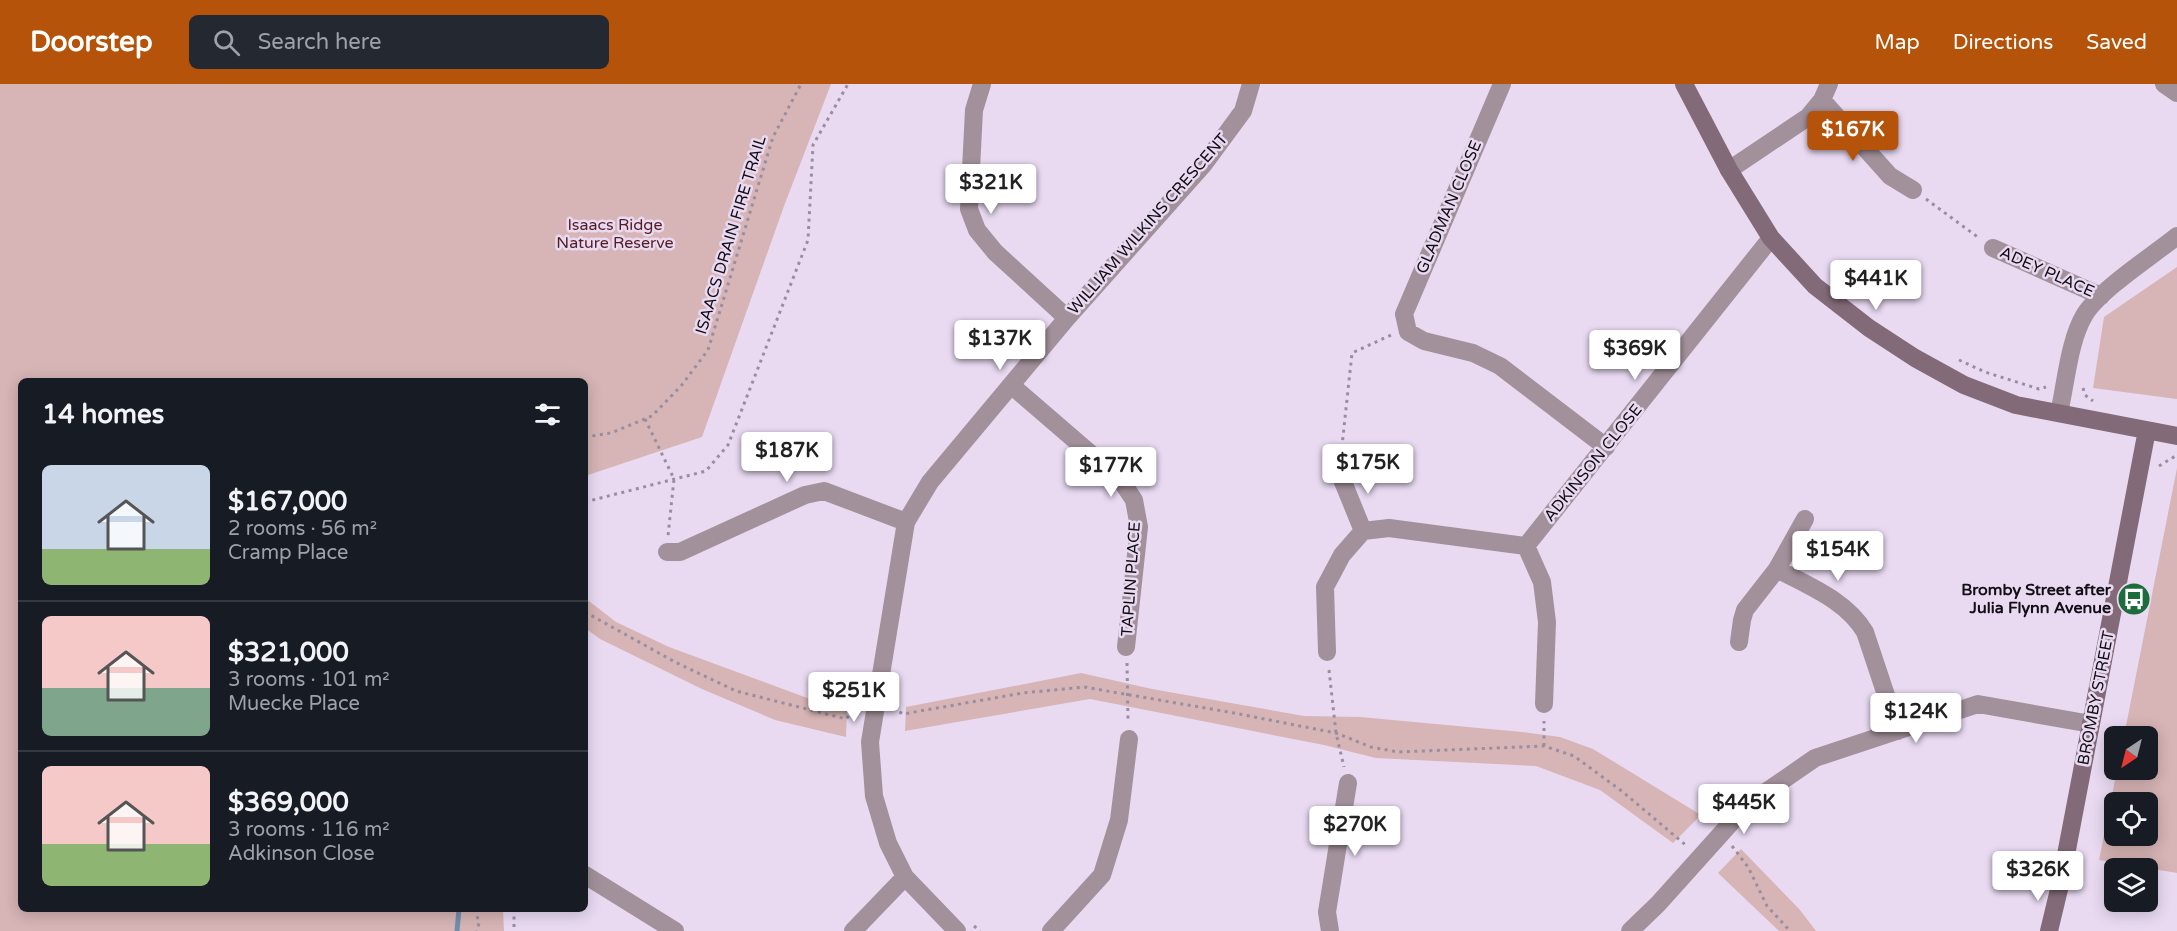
<!DOCTYPE html>
<html lang="en">
<head>
<meta charset="utf-8">
<style>
  body { margin:0; font-family:"Varela Round",sans-serif; background:#242831; color:#f1f3f6; height:100vh; display:flex; flex-direction:column; font-size:22px; white-space:nowrap }
  * { box-sizing:border-box; margin:0 }
  p { font-size:20px; color:#9ea1a6 }
  .icon { flex:none; width:33px; height:33px; fill:none; stroke:currentColor; stroke-width:2; stroke-linecap:round; stroke-linejoin:round }
  .map { position:relative; flex:1; overflow:hidden }
  .panel { position:absolute; left:18px; top:294px; width:570px; height:534px; display:flex; flex-direction:column; background:#171b24; border-radius:9px; box-shadow:0 3px 15px #0003 }
  .panel>* { flex:none }
  .needle { width:39px; rotate:215deg }
  .controls { position:absolute; left:2104px; top:642px; display:grid; gap:12px }
  .controls a { display:grid; place-items:center; width:54px; height:54px; border-radius:9px; background:#171b24; box-shadow:0 3px 15px #0003; font-size:30px }
  .price { position:absolute; translate:-50% -51px; padding:0 14px; border-radius:6px; background:#fff; color:#222; font-size:20px; line-height:39px; filter:drop-shadow(0 2px 3px #0008) }
  .price::after { content:''; position:absolute; left:50%; top:36px; width:18px; height:14px; margin-left:-9px; background:inherit; clip-path:polygon(0 0,100% 0,50% 100%) }
  .price.current { background:#b45309; color:#fff }
  ul { padding:0; list-style:none }
  li { display:flex; align-items:center; gap:18px; height:150px; padding:0 24px }
  li+li { border-top:2px solid #363941 }
  li span { display:grid; place-items:center; flex:none; width:168px; height:120px; border-radius:9px; color:#555 }
  li>.icon { margin-inline-start:auto }
  span .icon { width:72px; height:72px; fill:#fffc; stroke-width:1 }
  li b { font-size:26px }
  h2 { display:flex; justify-content:space-between; align-items:center; height:72px; padding:0 24px; font-size:26px }
  header { display:flex; align-items:center; gap:36px; box-sizing:border-box; height:84px; padding:0 30px; background:#b45309; color:#fff }
  header strong { font-size:28px }
  nav { display:flex; gap:33px; margin-inline-start:auto; font-size:21px }
  .search { width:420px; height:54px; background:#242831; display:flex; align-items:center; gap:15px; box-sizing:border-box; padding:0 21px; border-radius:9px; color:#9ea1a6; font-size:22px }
  .map>svg:first-child { display:block }
</style>
</head>
<body>
<header>
<strong>Doorstep</strong>
<div class="search"><svg class="icon" aria-label="search" viewBox="0 0 24 24"><circle cx="10" cy="10" r="6"/><path d="M15 15l6 6"/></svg>Search here</div>
<nav><a>Map</a><a>Directions</a><a>Saved</a></nav>
</header>
<div class="map">
<svg width="2177" height="847" viewBox="0 0 2177 847">
  <rect width="100%" height="100%" fill="#e9daf2"/>
  <!-- green -->
  <path fill="#d7b4b5" fill-rule="evenodd" d="M0,0H831L784,122L702,353L585,392V297H21V825H503L504,847H0Z
    M2177,183V315L2093,304L2104,233Z
    M2177,384V789L2099,776L2117,686H2148V652H2124ZM2148,718V752H2115V718Z
    M585,514L616,538L669,563L818,618L847,624L846,653L775,636L702,605L600,555L585,544Z
    M1081,589L1152,605L1304,632L1360,633L1522,648L1560,653L1593,665L1701,731L1673,759L1600,706L1536,682L1376,674L1324,661L1090,615L905,647L906,623Z
    M1741,765L1800,826L1816,847H1779L1718,789Z"/>
  <g fill="none" stroke-linecap="round" stroke-linejoin="round">
    <!-- stream -->
    <path stroke="#708eab" stroke-width="5" d="M457,847L459,825"/>
    <!-- path -->
    <path stroke="#998ea0" stroke-width="3" stroke-dasharray="3 4.5" stroke-linecap="butt" d="M1926,115L1979,154
      M1959,276L1985,288L2039,305L2046,303
      M2083,304L2085,311L2093,317
      M645,335L674,395L668,452
      M585,353L611,349L652,332L681,302L708,266L773,53L801,0
      M1341,371L1352,269L1391,251
      M2159,382L2177,371
      M585,418L706,387L728,361L808,156L813,61L848,0
      M585,528L675,578L736,607L846,635L857,622
      M1127,579L1128,638
      M1329,586L1336,649L1344,683
      M893,624L903,630L1023,609L1084,603L1234,629L1336,649L1371,663L1398,668L1544,662L1574,672L1623,708L1688,763
      M1544,662V637
      M1732,762L1748,783L1767,822L1790,847
      M475,825L479,839L477,847
      M514,825V847
      M974,842L980,847"/>
    <!-- street -->
    <path stroke="#a2909a" stroke-width="18" d="M982,0L974,26L969,125L977,146L995,168L1067,234
      M1502,0L1404,230L1408,248L1424,257L1473,269L1500,282L1606,363
      M2164,0L2177,9
      M1822,16L1890,92L1913,106
      M1729,86L1808,33L1822,16L1829,0
      M1993,164L2101,212
      M1011,301L1120,395L1134,416L1139,443L1126,563
      M2059,329C2066,299 2069,256 2085,230C2101,205 2152,172 2177,152
      M1339,388L1363,447
      M1526,462L1771,154
      M667,468H680L805,411L824,407L906,438
      M1777,485C1808,502 1846,516 1865,548L1898,647
      M1739,558L1742,536L1745,526L1777,485L1805,435
      M1327,568L1325,503L1342,471L1363,447L1389,444L1526,462L1542,498L1547,538L1544,620
      M585,791L675,847
      M853,847L905,793
      M957,847L905,793L888,759L874,712L870,658L906,438L930,398L1067,234L1204,80L1243,27L1251,0
      M1051,847L1102,791L1119,736L1129,655
      M1330,847L1327,828L1348,699
      M1630,847L1658,820L1747,721L1815,674L1978,620L2091,640"/>
    <!-- secondary -->
    <path stroke="#836a78" stroke-width="18" d="M1684,0L1729,86L1771,154L1815,202L1869,244L1915,274L1964,301L2016,321L2177,352
      M2049,847L2061,797L2147,346"/>
  </g>
  <!-- icons -->
  <defs>
    <symbol id="bus-disc" viewBox="-11 -11 22 22"><circle r="9.5" fill="#1d6c3b" stroke="#e9daf2"/><path d="M-5-6H5V4H4V6H2V4H-2V6H-4V4H-5ZM-3.5-4V0h7V-4ZM-3.5 1.2v1.5H-2V1.2ZM2 1.2v1.5H3.5V1.2Z" fill="#fff"/></symbol>
  </defs>
  <g fill-rule="evenodd">
    <use href="#bus-disc" x="2115" y="496" width="38" height="38"/>
  </g>
  <g text-anchor="middle" dominant-baseline="central" stroke-width="5" stroke-linejoin="round" paint-order="stroke">
    <!-- street labels -->
    <g font-size="16" fill="#130e16" stroke="#e9daf2">
      <text transform="translate(1449 123) rotate(-67)">GLADMAN CLOSE</text>
      <text transform="translate(1148 140) rotate(-49)">WILLIAM WILKINS CRESCENT</text>
      <text transform="translate(731 151) rotate(-73)">ISAACS DRAIN FIRE TRAIL</text>
      <text transform="translate(2047 188) rotate(24)">ADEY PLACE</text>
      <text transform="translate(1593 379) rotate(-51)">ADKINSON CLOSE</text>
      <text transform="translate(1131 495) rotate(-86)">TAPLIN PLACE</text>
      <text transform="translate(2096 614) rotate(-79)">BROMBY STREET</text>
    </g>
    <!-- park labels -->
    <g font-size="16" fill="#561c23" stroke="#e9daf2">
      <text x="615" y="141">Isaacs Ridge<tspan x="615" dy="18">Nature Reserve</tspan></text>
    </g>
    <!-- poi labels -->
    <g font-size="16" font-weight="bold" fill="#130e16" stroke="#e9daf2" text-anchor="end">
      <text x="2111" y="506">Bromby Street after<tspan x="2111" dy="18">Julia Flynn Avenue</tspan></text>
    </g>
  </g>
</svg>
<div class="controls">
<a><svg class="needle" viewBox="-14 -14 28 28"><path d="M0-13l5 13h-10z" fill="#e53935"/><path d="M0 13l5-13h-10z" fill="#9ea1a6"/></svg></a>
<a><svg class="icon" aria-label="locate" viewBox="0 0 24 24"><circle cx="12" cy="12" r="6"/><path d="M12 2v4M12 18v4M2 12h4M18 12h4"/></svg></a>
<a><svg class="icon" aria-label="layers" viewBox="0 0 24 24"><path d="M12 4l9 5-9 5-9-5zM3 14l9 5 9-5"/></svg></a>
</div>
<b class="price current" style="left:1853px;top:78px">$167K</b>
<b class="price" style="left:991px;top:131px">$321K</b>
<b class="price" style="left:1876px;top:227px">$441K</b>
<b class="price" style="left:1000px;top:287px">$137K</b>
<b class="price" style="left:1635px;top:297px">$369K</b>
<b class="price" style="left:787px;top:399px">$187K</b>
<b class="price" style="left:1368px;top:411px">$175K</b>
<b class="price" style="left:1111px;top:414px">$177K</b>
<b class="price" style="left:1838px;top:498px">$154K</b>
<b class="price" style="left:854px;top:639px">$251K</b>
<b class="price" style="left:1916px;top:660px">$124K</b>
<b class="price" style="left:1744px;top:751px">$445K</b>
<b class="price" style="left:1355px;top:773px">$270K</b>
<b class="price" style="left:2038px;top:818px">$326K</b>
<section class="panel">
<h2>14 homes<svg class="icon" aria-label="filters" viewBox="0 0 24 24"><path d="M4 7h16M4 17h16"/><circle cx="9" cy="7" r="2"/><circle cx="15" cy="17" r="2"/></svg></h2>
<ul>
<li><span style="background:linear-gradient(#c9d6e8 70%,#8fb573 0)"><svg class="icon" aria-label="home" viewBox="0 0 24 24"><path d="M3 11l9-7 9 7M6 9v11h12V9"/></svg></span><div><b>$167,000</b><p>2 rooms · 56 m²</p><p>Cramp Place</p></div></li>
<li><span style="background:linear-gradient(#f6c9c9 60%,#7fa58c 0)"><svg class="icon" aria-label="home" viewBox="0 0 24 24"><path d="M3 11l9-7 9 7M6 9v11h12V9"/></svg></span><div><b>$321,000</b><p>3 rooms · 101 m²</p><p>Muecke Place</p></div></li>
<li><span style="background:linear-gradient(#f6c9c9 65%,#8fb573 0)"><svg class="icon" aria-label="home" viewBox="0 0 24 24"><path d="M3 11l9-7 9 7M6 9v11h12V9"/></svg></span><div><b>$369,000</b><p>3 rooms · 116 m²</p><p>Adkinson Close</p></div></li>
</ul>
</section>
</div>
</body>
</html>
